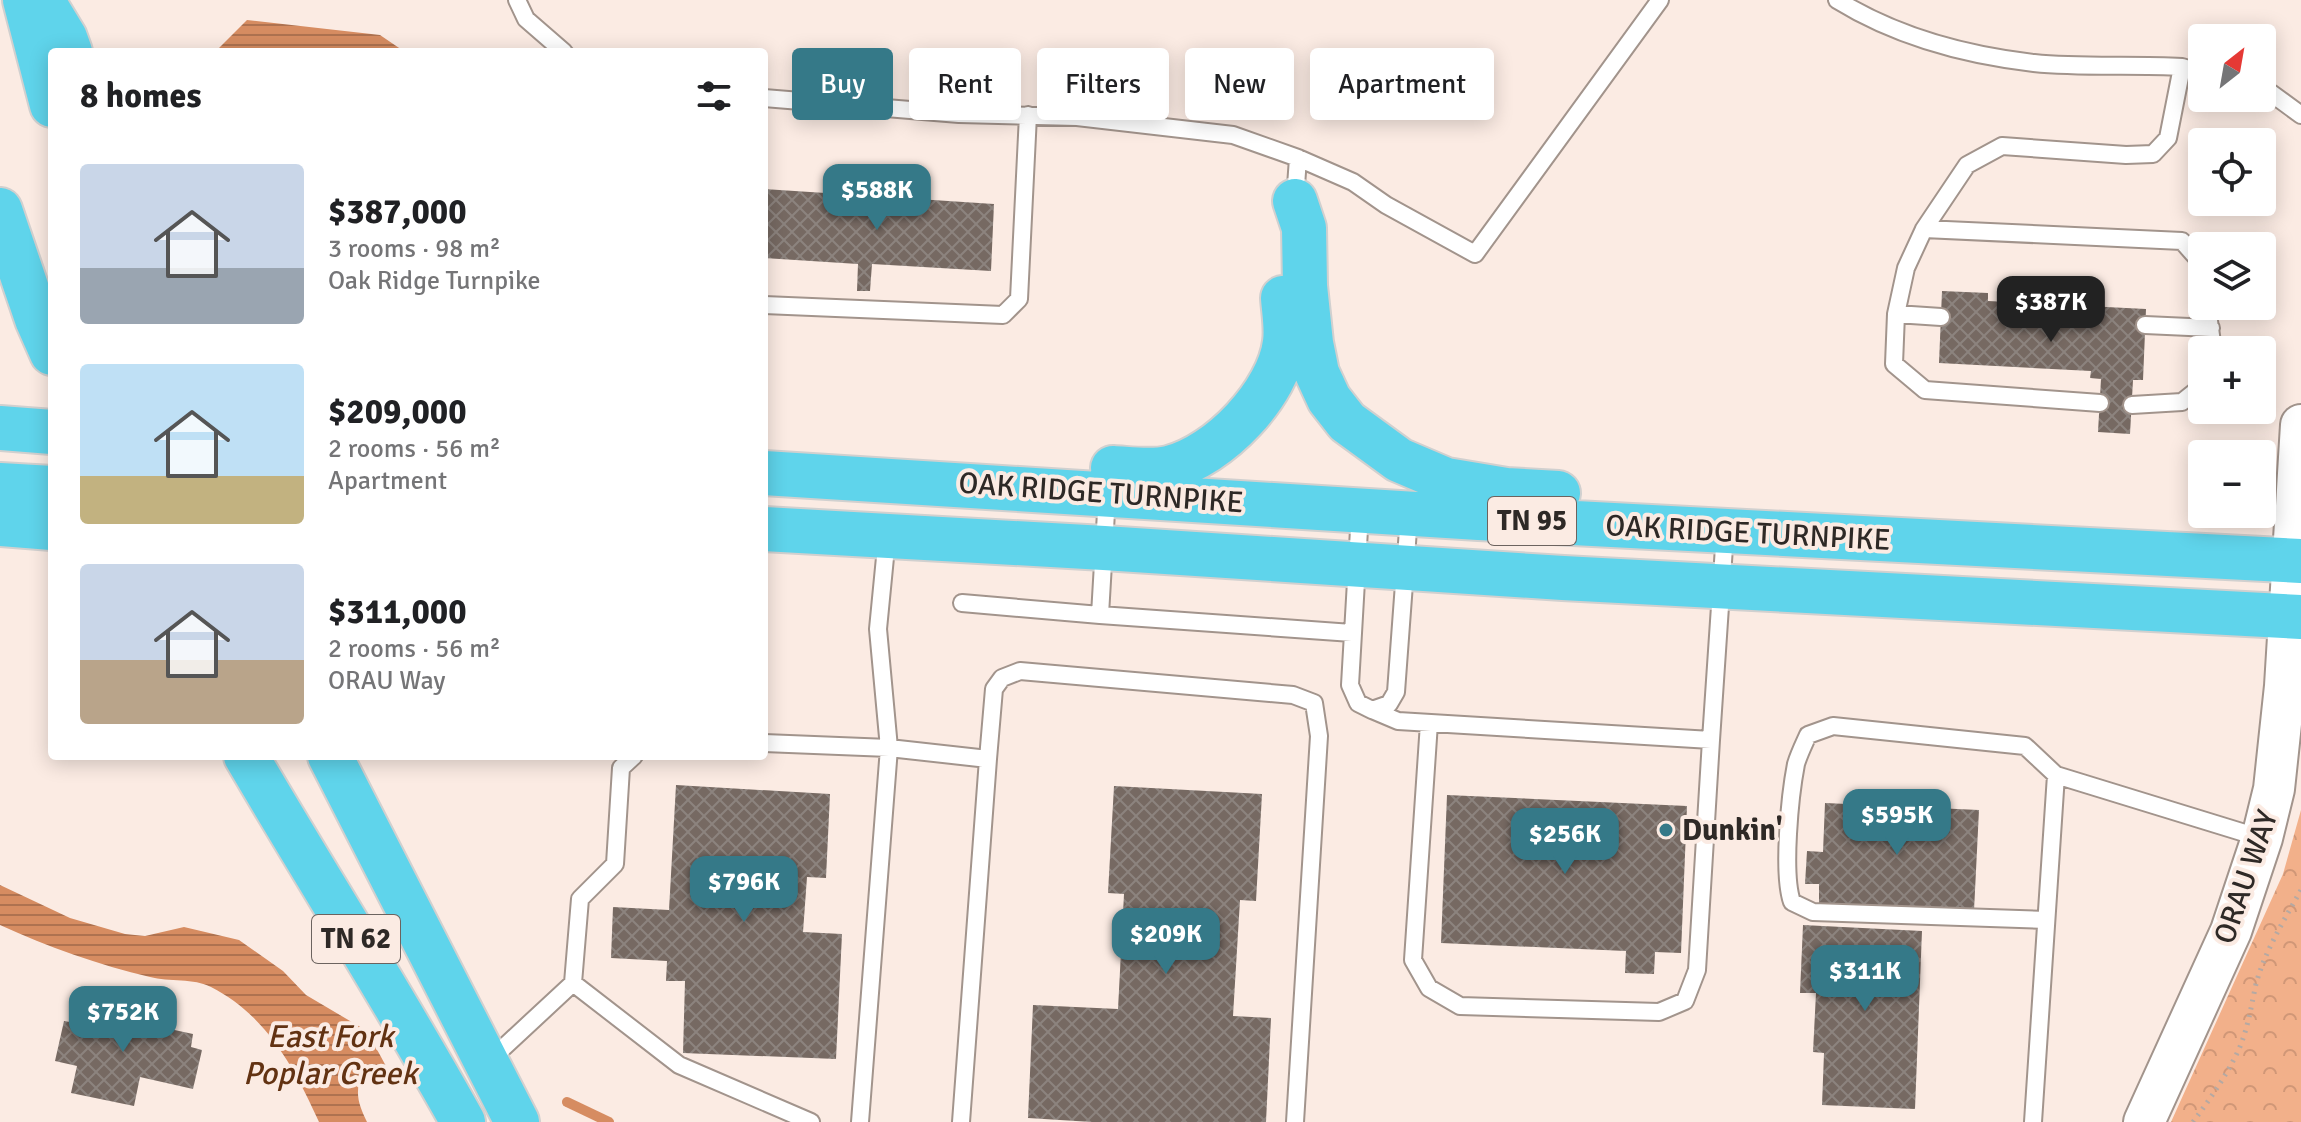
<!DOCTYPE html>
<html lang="en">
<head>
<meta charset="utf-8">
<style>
  body { margin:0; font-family:Signika,sans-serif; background:#f2f2f2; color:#202124; height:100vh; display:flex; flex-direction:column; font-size:30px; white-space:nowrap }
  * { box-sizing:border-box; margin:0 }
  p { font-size:26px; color:#757577 }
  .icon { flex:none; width:44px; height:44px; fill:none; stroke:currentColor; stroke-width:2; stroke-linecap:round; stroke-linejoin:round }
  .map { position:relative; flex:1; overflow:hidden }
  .sheet { position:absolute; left:48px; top:48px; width:720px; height:712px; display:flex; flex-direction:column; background:#fff; border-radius:8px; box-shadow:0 4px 20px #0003 }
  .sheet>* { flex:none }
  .top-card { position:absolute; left:792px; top:48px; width:760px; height:72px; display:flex; gap:16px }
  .needle { width:52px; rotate:31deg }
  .buttons { position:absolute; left:2188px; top:24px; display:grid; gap:16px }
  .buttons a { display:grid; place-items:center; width:88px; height:88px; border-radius:8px; background:#fff; box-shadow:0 4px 20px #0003; font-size:40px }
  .price { position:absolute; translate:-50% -68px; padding:0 18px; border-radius:16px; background:#357988; color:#fff; font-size:26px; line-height:52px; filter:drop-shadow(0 2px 4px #0008) }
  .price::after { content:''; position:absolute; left:50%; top:48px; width:24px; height:18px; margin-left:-12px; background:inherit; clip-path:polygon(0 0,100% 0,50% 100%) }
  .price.active { background:#222; color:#fff }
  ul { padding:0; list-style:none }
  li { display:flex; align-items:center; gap:24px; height:200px; padding:0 32px }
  li span { display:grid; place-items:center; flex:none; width:224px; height:160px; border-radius:8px; color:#555 }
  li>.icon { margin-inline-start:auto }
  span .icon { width:96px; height:96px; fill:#fffc; stroke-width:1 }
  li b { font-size:34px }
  h2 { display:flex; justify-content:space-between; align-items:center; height:96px; padding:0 32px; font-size:34px }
  .pill { padding:0 28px; border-radius:8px; background:#fff; box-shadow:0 4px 20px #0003; font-size:28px; line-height:72px }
  .pill.active { background:#357988; color:#fff }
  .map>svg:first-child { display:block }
</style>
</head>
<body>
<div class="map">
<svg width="2301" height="1122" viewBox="0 0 2301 1122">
  <defs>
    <pattern id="park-crowns" width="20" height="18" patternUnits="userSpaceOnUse" patternTransform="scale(2)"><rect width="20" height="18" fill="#f2b08a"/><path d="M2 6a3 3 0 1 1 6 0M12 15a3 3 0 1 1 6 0" fill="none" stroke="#d09777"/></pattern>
    <pattern id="water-rules" width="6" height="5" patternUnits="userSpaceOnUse" patternTransform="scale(2)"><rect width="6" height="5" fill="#d68c61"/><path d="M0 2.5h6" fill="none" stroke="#ae7250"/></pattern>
    <pattern id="building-cross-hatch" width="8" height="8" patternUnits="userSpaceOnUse" patternTransform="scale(2)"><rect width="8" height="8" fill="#766962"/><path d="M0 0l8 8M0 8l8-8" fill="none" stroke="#8c837e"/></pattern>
  </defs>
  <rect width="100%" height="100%" fill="#fbebe3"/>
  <!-- park -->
  <path fill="url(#park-crowns)" d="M2301,810V1122H2171L2283,874Z"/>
  <!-- water -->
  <path fill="url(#water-rules)" d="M247,20L380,35L405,52H215Z
    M0,885L70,918L125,934L145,936L184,927L239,940L283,971L306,995L367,1031L387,1068L362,1075C354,1093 359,1105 367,1122H319C294,1067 266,1015 211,987C194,978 169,982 150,977C99,965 48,947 0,925Z"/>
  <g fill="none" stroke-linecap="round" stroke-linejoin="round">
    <!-- stream -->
    <path stroke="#d68c61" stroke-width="10" d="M567,1102L609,1122"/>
  </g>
  <!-- building -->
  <path fill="url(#building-cross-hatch)" d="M764,189L994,204L991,271L872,264L870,291H857L858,264L764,258Z
    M1942,291L1988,293V301L2146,309L2143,380H2133L2130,434L2098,432L2101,379L2090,378L2091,371L1939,363Z
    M676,785L830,794L826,878L807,877L803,932L842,934L836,1059L683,1053L685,981H666L667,961L611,958L613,907L669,910Z
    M1114,786L1262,794L1256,901L1240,900L1233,1016L1271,1018L1266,1122H1092L1028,1118L1033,1005L1118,1009L1124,894L1108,893Z
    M1447,795L1687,806L1681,953L1655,952L1654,974L1625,973L1626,951L1441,943Z
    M1825,803L1979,810L1974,911L1819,904V884H1805L1807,851L1823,852Z
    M1803,925L1922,931L1915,1109L1822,1105L1824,1053L1813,1052L1816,993H1800Z
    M75,1000L121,1010L119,1018L193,1034L191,1047L202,1050L193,1089L140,1077L134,1106L71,1093L77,1066L55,1061L64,1021L70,1022Z"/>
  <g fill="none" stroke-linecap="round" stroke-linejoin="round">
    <defs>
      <path id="service" d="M517,0L526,19L564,52
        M1837,0C1897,37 1964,55 2034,63C2083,68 2133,64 2182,67L2202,73
        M2262,91L2271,93L2301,115
        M764,98L959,114L1077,117L1233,135L1298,158L1353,182L1386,205L1475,254L1660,0
        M1295,200L1298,158
        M1924,229L2182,241L2197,258L2202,281
        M764,305L1003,315L1019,299L1028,115
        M2207,306L2213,350
        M1896,314L1941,317
        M2145,325L2211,328
        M2100,403L1925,390L1894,364L1896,314L1906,268L1924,229L1967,165L2002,146L2126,155L2153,154L2168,138L2182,67
        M2132,405L2182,402L2202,386
        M1107,495L1100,615L1352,633
        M1360,512L1350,685L1358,703L1372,710L1389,704L1396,692L1409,516
        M962,603L1100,615
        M1372,710L1398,721L1711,740L1725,532
        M1429,723L1413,960L1429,988L1460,1006L1659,1012L1685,1001L1697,970L1711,740
        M764,743L889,748L988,759L994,689L1002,678L1020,671L1293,695L1314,703L1319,736L1295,1122
        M2046,920L1813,912L1792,902C1782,873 1790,795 1796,764C1799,754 1804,744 1808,735L1833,726L2025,746L2056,775
        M573,983L679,1065L811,1122
        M489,1061L573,983L580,899L615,864L621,768L634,756
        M860,1122L889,748L878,629L887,537
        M961,1122L988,759
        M2033,1122L2056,775L2261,838"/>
      <path id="tertiary" d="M2144,1122L2231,931L2262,838L2274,789L2285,686L2301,425"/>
      <path id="trunk" d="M25,0L52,105
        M42,0L65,38L70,52
        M1295,201L1304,228L1305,286L1311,343L1317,373L1329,399L1347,422L1399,460L1446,480L1506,490L1558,493
        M0,210L37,319L52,353
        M0,428L52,432
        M1113,468C1131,469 1152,472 1169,468C1219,456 1279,393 1285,342C1287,328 1284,312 1283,298
        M764,473L1479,518L2301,561
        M0,485L52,488
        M0,524L52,528
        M764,529L1104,548L1563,578L2301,617
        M246,756C318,879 394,998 463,1122
        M330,756L517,1122"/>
    </defs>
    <!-- service casing -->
    <use href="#service" stroke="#a2948c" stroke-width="20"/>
    <!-- tertiary casing -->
    <use href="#tertiary" stroke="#a2948c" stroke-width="44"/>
    <!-- trunk casing -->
    <use href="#trunk" stroke="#d1d0cf" stroke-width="48"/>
    <!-- path -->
    <path stroke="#b5a9a3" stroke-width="5" stroke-dasharray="2 6" stroke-linecap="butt" d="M2193,1122C2210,1099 2227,1075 2239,1049C2248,1028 2251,1007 2256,984C2265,951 2284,920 2301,890"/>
    <!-- service -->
    <use href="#service" stroke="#fff" stroke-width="16"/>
    <!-- tertiary -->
    <use href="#tertiary" stroke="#fff" stroke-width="40"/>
    <!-- trunk -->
    <use href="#trunk" stroke="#5fd4eb" stroke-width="44"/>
  </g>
  <!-- markers -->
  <circle fill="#357988" stroke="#fbebe3" stroke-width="3" cx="1666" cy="830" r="8"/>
  <g text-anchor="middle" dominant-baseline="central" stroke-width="8" stroke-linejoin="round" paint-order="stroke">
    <!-- shield labels -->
    <g fill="#fbebe3" stroke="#6c635f" stroke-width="2">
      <rect x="1488" y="497" width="88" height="48" rx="6"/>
      <rect x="312" y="915" width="88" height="48" rx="6"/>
    </g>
    <g font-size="28" font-weight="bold" fill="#2e2926">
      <text x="1532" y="521">TN 95</text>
      <text x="356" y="939">TN 62</text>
    </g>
    <!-- street labels -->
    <g font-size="30" fill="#2e2926" stroke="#fbebe3">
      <text transform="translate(1101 493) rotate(4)">OAK RIDGE TURNPIKE</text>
      <text transform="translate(1748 533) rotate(3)">OAK RIDGE TURNPIKE</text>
      <text transform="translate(2246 877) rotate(-71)">ORAU WAY</text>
    </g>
    <!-- poi labels -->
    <g font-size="30" font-weight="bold" fill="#2e2926" stroke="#fbebe3" text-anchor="start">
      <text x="1682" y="830">Dunkin'</text>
    </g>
    <!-- water labels -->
    <g font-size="32" font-style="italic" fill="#623212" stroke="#fbebe3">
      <text x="330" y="1036">East Fork<tspan x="330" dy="37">Poplar Creek</tspan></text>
    </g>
  </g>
</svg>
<div class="buttons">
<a><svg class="needle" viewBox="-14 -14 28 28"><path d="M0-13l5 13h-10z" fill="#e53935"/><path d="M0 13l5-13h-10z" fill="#757577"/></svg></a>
<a><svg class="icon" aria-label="locate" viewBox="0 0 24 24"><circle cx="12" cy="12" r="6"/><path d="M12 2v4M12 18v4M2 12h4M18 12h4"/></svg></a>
<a><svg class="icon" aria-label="layers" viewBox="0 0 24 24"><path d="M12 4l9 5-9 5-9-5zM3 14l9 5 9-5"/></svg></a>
<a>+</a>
<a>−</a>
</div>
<b class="price" style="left:877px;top:232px">$588K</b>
<b class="price active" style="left:2051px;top:344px">$387K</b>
<b class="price" style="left:1897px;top:857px">$595K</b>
<b class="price" style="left:1565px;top:876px">$256K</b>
<b class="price" style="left:744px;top:924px">$796K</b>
<b class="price" style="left:1166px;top:976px">$209K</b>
<b class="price" style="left:1865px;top:1013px">$311K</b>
<b class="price" style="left:123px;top:1054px">$752K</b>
<div class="top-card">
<a class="pill active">Buy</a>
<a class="pill">Rent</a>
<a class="pill">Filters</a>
<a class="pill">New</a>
<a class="pill">Apartment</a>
</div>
<section class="sheet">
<h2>8 homes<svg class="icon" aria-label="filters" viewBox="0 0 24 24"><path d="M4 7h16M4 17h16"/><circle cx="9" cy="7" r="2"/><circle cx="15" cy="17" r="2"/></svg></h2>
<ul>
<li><span style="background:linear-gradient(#c9d6e8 65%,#9aa5b1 0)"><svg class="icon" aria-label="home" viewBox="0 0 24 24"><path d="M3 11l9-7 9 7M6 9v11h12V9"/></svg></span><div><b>$387,000</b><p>3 rooms · 98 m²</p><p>Oak Ridge Turnpike</p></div></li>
<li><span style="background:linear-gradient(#bfe0f5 70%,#c2b280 0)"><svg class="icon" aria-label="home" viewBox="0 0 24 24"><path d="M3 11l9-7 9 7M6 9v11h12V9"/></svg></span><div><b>$209,000</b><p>2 rooms · 56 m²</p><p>Apartment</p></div></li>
<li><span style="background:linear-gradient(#c9d6e8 60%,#b9a48a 0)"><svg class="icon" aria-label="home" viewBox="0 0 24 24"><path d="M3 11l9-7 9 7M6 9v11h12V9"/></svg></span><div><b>$311,000</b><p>2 rooms · 56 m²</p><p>ORAU Way</p></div></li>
</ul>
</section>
</div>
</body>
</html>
